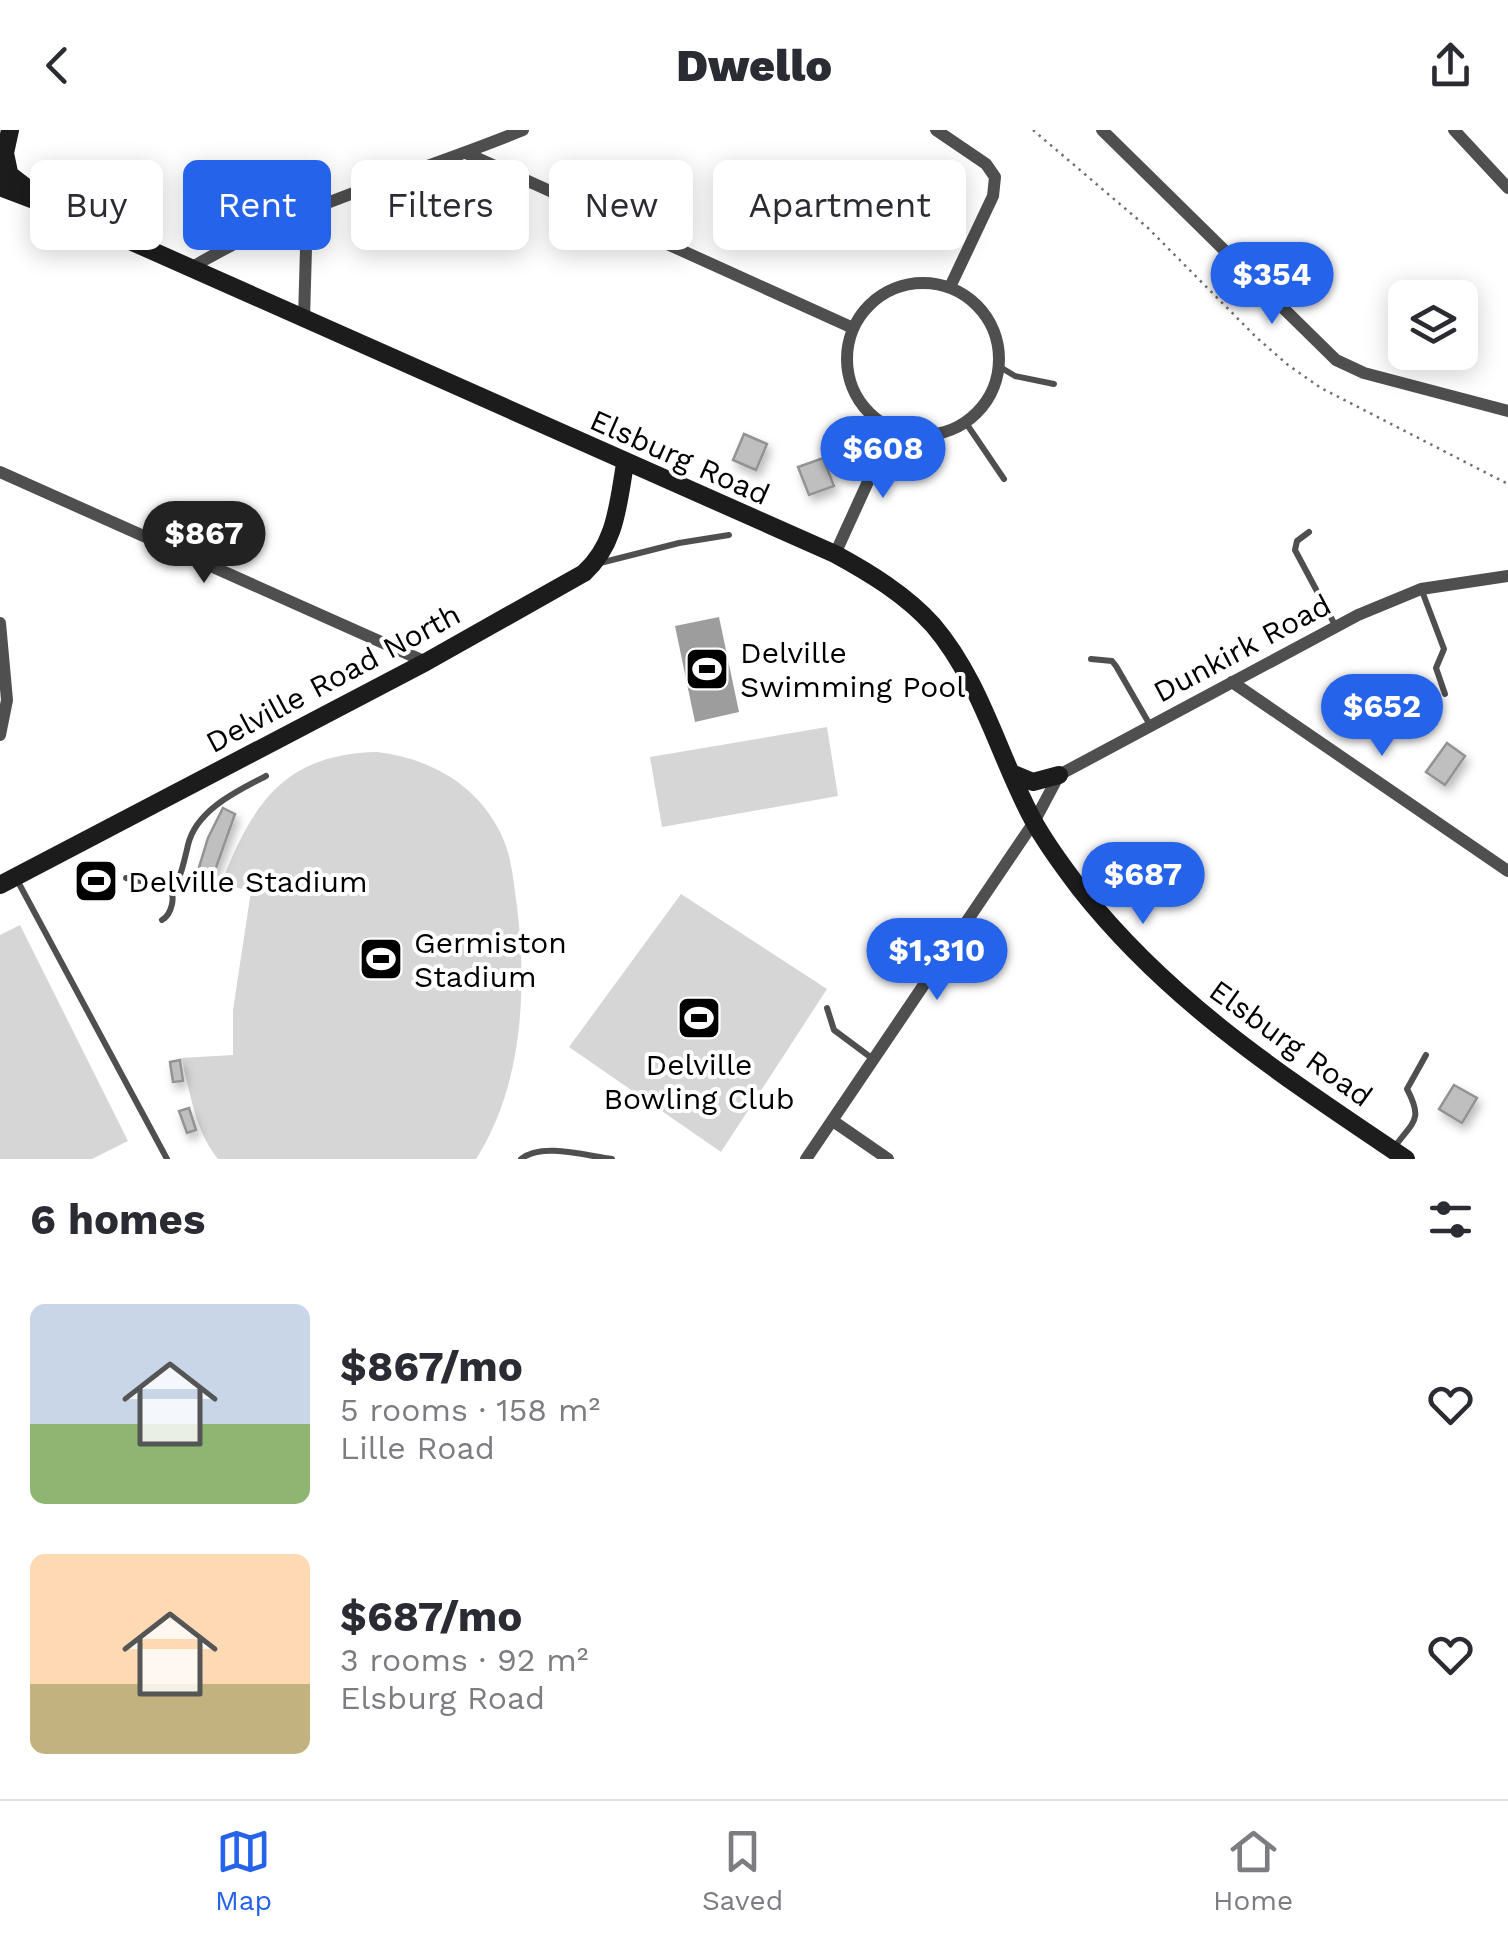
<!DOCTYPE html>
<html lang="en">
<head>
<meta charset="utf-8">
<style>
  body { margin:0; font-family:"Work Sans",sans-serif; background:#f2f2f3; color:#2b2b33; height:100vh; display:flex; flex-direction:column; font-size:38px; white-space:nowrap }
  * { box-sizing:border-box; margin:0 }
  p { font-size:32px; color:#7c7c81 }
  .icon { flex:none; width:55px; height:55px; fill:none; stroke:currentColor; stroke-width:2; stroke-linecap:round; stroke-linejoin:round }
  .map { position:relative; height:1029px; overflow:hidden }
  .details { display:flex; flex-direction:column; background:#fff; flex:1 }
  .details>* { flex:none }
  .hud { position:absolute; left:30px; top:30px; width:1000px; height:90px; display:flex; gap:20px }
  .fabs { position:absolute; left:1388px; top:150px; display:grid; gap:20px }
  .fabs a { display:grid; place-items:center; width:90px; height:90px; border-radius:15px; background:#fff; box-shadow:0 5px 25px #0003; font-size:50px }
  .price { position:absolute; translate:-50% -85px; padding:0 22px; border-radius:35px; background:#2563eb; color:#fff; font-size:32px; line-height:65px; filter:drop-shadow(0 2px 5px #0008) }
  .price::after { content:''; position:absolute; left:50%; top:60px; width:30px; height:22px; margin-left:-15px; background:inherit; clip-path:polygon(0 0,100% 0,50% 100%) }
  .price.selected { background:#222; color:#fff }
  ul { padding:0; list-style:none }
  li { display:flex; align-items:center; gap:30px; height:250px; padding:0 30px }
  li span { display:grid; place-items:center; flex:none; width:280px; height:200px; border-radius:15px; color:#555 }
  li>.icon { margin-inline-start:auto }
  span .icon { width:120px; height:120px; fill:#fffc; stroke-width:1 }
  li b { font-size:42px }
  h2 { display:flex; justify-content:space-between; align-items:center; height:120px; padding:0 30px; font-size:42px }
  .pill { padding:0 35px; border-radius:15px; background:#fff; box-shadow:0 5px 25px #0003; font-size:35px; line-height:90px }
  .pill.selected { background:#2563eb; color:#fff }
  header { display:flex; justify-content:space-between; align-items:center; height:130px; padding:0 30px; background:#fff; font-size:45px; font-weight:800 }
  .tabs { display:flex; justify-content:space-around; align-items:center; height:140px; border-top:2px solid #e1e1e2; background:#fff; font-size:28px; color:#7c7c81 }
  .tabs a { display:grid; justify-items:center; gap:5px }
  .tabs .selected { color:#2563eb }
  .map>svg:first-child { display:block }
</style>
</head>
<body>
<header><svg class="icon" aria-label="back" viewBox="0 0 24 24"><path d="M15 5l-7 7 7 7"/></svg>Dwello<svg class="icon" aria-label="share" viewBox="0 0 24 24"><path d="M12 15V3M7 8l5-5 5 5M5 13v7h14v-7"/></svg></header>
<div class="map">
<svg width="1508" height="1029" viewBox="0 0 1508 1029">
  <defs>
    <filter id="shadow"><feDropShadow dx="3.5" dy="6" stdDeviation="5" flood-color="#0004"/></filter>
  </defs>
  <rect width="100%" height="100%" fill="#fff"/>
  <!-- green -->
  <path fill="#d6d6d6" d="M827,597L838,666L662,697L650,627Z
    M377,622C429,628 476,654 500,702C512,725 513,750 517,776C527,861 523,955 476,1029H218C194,999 191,964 181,928L233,925V880L251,761L221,754C252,675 283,624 377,622Z
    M681,764L827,859L721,1022L569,917Z
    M20,795L128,1011L92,1029H0V805Z"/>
  <!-- water -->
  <path fill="#9d9d9d" d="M719,487L739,582L695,592L675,496Z"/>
  <!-- building -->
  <path fill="#bfbfbf" stroke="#939393" stroke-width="2.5" filter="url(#shadow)" d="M744,304L767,314L756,340L733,330Z
    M823,328L834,356L809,365L798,337Z
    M1447,613L1465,626L1445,655L1426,642Z
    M223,678L235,684L212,749L197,744L208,708Z
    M180,930L183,951L173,952L170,932Z
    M1454,955L1477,968L1462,993L1439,979Z
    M189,978L196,1000L187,1003L179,981Z"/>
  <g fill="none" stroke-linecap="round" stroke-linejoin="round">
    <!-- path -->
    <path stroke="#717171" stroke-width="2.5" stroke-dasharray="2.5 5" stroke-linecap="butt" d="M1033,0L1148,98L1256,207L1288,235L1321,258L1508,354"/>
    <!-- lane -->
    <path stroke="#4f4f4f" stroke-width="6" d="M1000,237L1015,246L1054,254
      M966,293L1004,349
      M1309,402L1297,411L1295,420L1335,495
      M600,433L679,413L729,405
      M1422,461L1444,519L1436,538L1445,564
      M1091,529L1112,531L1116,536L1150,595
      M16,748L167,1029
      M126,748L169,757C176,766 172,784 162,790
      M173,762C181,746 184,732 188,715C196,680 237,661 266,646
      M827,878L834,900L873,929
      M1393,1019C1413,991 1424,991 1407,959L1426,925
      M521,1029C542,1012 587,1026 612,1029"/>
    <!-- street -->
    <path stroke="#4f4f4f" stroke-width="12" d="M936,0L986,34L995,47L993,66L950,157
      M1102,0L1336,230L1364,243L1508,281
      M1454,0L1508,58
      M466,23L853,198
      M191,138C293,76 413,45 523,0
      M847 229a76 76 0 1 1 152 0a76 76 0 1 1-152 0Z
      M304,189L307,83
      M0,342L426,532
      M835,424L892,299
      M0,493L7,570L0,605
      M1232,552L1508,741
      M833,991L888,1029
      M806,1029L1034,692L1059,645L1358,485L1421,459L1508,446"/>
    <!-- secondary -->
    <path stroke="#1c1c1c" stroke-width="18" d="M0,37L31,61
      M10,47L5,23L10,0
      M0,57L58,79L835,424C870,443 906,465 933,495C981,551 999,627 1033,690C1046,714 1064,738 1080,759C1171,874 1286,948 1406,1029
      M1011,643L1033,652L1059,645
      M0,755L426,532L584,443C616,414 618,374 625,334"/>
  </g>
  <!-- icons -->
  <defs>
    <symbol id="stadium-square" viewBox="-11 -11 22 22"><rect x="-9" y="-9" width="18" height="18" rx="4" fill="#000" stroke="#fff"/><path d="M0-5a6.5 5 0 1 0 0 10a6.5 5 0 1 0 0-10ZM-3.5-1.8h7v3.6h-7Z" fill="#fff"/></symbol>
  </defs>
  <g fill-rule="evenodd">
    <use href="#stadium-square" x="682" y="514" width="50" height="50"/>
    <use href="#stadium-square" x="71" y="726" width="50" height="50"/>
    <use href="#stadium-square" x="356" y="804" width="50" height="50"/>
    <use href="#stadium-square" x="674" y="863" width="50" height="50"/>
  </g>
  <g text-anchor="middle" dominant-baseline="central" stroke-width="8" stroke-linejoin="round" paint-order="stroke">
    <!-- street labels -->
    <g font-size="30" fill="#000" stroke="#fff">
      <text transform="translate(680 327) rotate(24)">Elsburg Road</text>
      <text transform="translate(1242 518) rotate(-28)">Dunkirk Road</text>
      <text transform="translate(333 548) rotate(-28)">Delville Road North</text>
      <text transform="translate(1291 913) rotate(36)">Elsburg Road</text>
    </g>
    <!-- poi labels -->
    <g font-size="30" fill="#000" stroke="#fff" text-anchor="start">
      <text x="740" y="522">Delville<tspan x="740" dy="34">Swimming Pool</tspan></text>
      <text x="128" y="751">Delville Stadium</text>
      <text x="414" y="812">Germiston<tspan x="414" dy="34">Stadium</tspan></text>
      <text x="699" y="934" text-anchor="middle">Delville<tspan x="699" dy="34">Bowling Club</tspan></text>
    </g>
  </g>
</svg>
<div class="fabs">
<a><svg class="icon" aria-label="layers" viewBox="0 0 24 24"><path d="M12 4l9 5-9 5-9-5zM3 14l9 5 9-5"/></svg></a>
</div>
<b class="price" style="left:1272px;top:197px">$354</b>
<b class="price" style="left:883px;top:371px">$608</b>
<b class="price selected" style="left:204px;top:456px">$867</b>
<b class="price" style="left:1382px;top:629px">$652</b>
<b class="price" style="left:1143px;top:797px">$687</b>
<b class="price" style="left:937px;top:873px">$1,310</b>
<div class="hud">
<a class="pill">Buy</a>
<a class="pill selected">Rent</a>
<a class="pill">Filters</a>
<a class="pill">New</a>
<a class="pill">Apartment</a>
</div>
</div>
<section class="details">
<h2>6 homes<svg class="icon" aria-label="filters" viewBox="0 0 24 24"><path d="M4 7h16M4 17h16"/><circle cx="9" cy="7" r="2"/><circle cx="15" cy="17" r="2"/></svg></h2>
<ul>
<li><span style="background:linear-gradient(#c9d6e8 60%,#8fb573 0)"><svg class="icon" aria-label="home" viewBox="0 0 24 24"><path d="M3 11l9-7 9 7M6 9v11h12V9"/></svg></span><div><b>$867/mo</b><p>5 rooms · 158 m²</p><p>Lille Road</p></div><svg class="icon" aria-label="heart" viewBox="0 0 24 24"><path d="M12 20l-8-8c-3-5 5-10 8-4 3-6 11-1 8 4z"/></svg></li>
<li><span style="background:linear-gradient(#ffd9b3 65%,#c2b280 0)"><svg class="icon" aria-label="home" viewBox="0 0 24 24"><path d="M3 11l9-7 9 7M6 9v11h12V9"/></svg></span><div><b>$687/mo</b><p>3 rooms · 92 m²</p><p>Elsburg Road</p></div><svg class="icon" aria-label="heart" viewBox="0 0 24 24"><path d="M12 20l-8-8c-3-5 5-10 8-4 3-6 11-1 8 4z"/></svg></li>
</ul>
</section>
<nav class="tabs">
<a class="selected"><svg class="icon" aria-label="map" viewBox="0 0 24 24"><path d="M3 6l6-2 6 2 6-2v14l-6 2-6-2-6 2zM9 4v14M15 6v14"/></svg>Map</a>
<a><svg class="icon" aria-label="saved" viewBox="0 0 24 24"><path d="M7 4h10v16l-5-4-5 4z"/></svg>Saved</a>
<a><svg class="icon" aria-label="home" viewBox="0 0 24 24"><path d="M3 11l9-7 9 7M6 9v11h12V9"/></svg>Home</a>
</nav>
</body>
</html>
